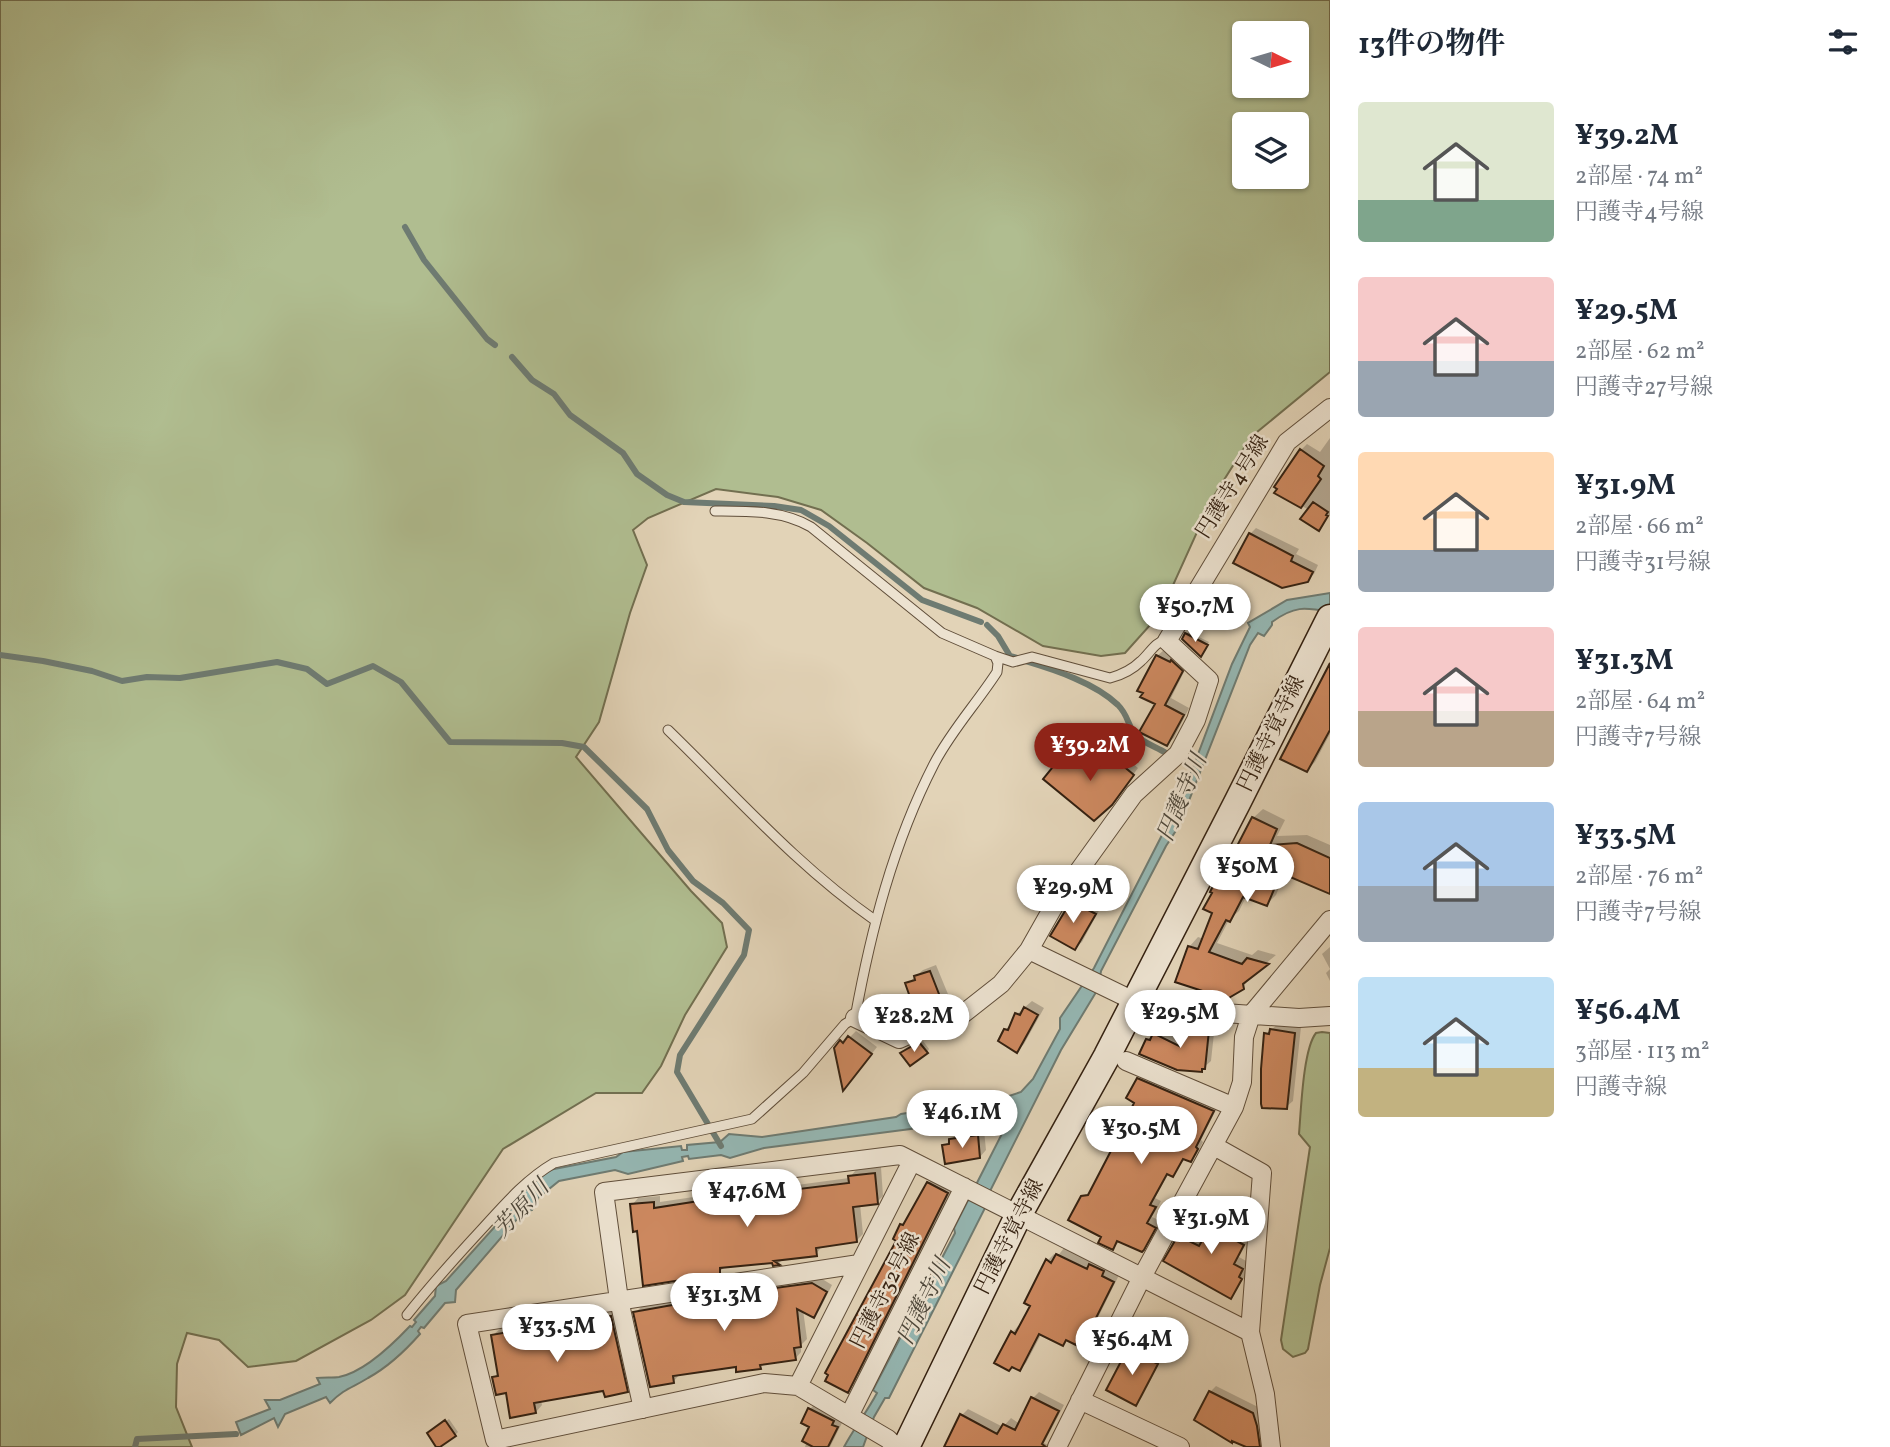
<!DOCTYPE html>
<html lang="ja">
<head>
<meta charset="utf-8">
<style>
  body { margin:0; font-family:Vollkorn,"Noto Serif JP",serif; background:#f2f2f3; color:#1f2937; height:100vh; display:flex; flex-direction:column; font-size:26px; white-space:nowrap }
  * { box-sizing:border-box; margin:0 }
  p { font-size:23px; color:#747a83 }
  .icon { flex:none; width:38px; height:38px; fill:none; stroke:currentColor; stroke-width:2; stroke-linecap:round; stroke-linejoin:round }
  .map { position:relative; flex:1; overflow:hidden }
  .side { display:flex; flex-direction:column; background:#fff; width:560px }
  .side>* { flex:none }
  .needle { width:46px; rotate:95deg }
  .fabs { position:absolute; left:1232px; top:21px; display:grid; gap:14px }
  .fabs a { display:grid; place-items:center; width:77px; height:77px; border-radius:7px; background:#fff; box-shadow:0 2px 5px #0004; font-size:35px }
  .price { position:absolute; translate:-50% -60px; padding:0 16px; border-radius:24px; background:#fff; color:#222; font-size:23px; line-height:46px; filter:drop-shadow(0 2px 4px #0008) }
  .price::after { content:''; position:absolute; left:50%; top:42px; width:21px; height:16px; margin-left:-10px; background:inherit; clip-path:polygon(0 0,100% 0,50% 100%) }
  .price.current { background:#8f2418; color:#fff }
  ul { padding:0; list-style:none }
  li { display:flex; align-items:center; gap:21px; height:175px; padding:0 28px }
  li span { display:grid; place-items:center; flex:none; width:196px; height:140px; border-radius:7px; color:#555 }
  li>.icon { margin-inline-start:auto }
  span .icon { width:84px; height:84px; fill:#fffc; stroke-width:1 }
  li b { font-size:30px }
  h2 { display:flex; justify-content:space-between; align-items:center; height:84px; padding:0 28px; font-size:30px }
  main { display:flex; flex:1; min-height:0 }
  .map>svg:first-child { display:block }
</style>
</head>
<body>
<main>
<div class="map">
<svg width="1330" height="1447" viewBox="0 0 1330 1447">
  <rect width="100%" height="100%" fill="#e2d3b7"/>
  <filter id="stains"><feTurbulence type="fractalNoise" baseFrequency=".00286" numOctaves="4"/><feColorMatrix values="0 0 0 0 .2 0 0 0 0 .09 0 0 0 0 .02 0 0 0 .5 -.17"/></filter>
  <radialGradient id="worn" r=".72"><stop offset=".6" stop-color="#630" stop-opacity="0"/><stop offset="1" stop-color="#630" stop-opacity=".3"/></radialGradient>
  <!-- green -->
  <path fill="#b0bd90" stroke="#726f50" stroke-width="2" fill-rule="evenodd" d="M0,0H1330V372L1251,437L1212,499L1160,614L1125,653L1101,656L1043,646L977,608L924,588L867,543L821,510L778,497L716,489L648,518L633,530L647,565L630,613L599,722L576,757L691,891L722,923L727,947L685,1015L661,1066L642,1093H596L503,1149L405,1295L371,1320L296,1361L248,1367L219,1340L187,1333L177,1364L176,1407L192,1447H0ZM1244,33H1297V86H1244ZM1244,124H1297V177H1244Z
    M1322,1032L1330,1033V1248L1320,1285L1308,1349L1305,1353L1293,1357L1283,1349L1281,1340L1310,1147L1299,1134C1301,1111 1303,1049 1316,1033Z"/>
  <!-- water -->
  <path fill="#95b7b3" stroke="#6e7b72" stroke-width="2" d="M1330,593V612C1304,607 1294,606 1272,622V625L1264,636L1258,633L1250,645L1179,826L1166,846L1101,971L1098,989L1061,1050L990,1191L985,1208L889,1398H885L874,1417L863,1447H844C854,1428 867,1412 877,1393L873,1390L955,1233L954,1228L1011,1116L764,1148L730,1158L721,1155L689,1159L688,1156L682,1157L683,1161L628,1174L615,1170L559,1181L538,1198L532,1210L524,1211L456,1290L455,1302L445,1303L424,1328L421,1327L418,1331L420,1334C405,1351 388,1367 368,1378C352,1388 345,1388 330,1403L326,1397L285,1414L278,1427L274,1418L241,1435L236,1422L270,1409L265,1400H280L320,1384L317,1378C324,1377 333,1378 339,1377C365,1372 393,1344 410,1326L412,1327L416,1322L414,1320L435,1296L436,1286L446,1281L516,1203L517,1196L549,1170L616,1157L623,1152L681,1146L682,1150H687V1145L720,1142L729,1134L762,1137L896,1117L901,1114L1003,1098L1021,1092L1033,1079L1060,1029V1018L1094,968L1183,794L1232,664L1250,627L1248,623L1287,600Z"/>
  <!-- shadow -->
  <path fill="#0003" d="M1330,438V515L1318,529L1309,510L1277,492L1301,450L1307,444L1320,452Z
    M1256,528L1299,549L1296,554L1318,565L1314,574L1307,580L1250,534Z
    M1189,632L1209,642L1203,652L1186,634Z
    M1164,650L1188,664L1171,698L1189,708L1174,738L1167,744L1157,703V656Z
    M1330,666V734L1315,762L1307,770Z
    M1110,744L1138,768L1117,797L1066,753L1072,748L1092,764Z
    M1263,809L1285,820L1277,836L1307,835L1330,845V888L1285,873L1276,895L1267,904L1246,897L1239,911L1229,920L1217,943L1252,955L1258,950L1276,955L1252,975L1243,987L1189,947L1198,937L1204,939L1214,912L1220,877L1227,871L1253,818Z
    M1079,895L1101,907L1082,942L1075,948L1052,936L1073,902Z
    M1330,947V981L1326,973L1330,969L1322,954Z
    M936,965L950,999L943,1006L907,984L923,970Z
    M1032,1001L1044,1008L1024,1044L1017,1051L1006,1030L1017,1014Z
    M1189,1021L1215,1024L1211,1061L1201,1070L1148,1040L1161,1027L1181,1038L1182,1027Z
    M1278,1024L1301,1027L1293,1101L1286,1107L1266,1034Z
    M856,1031L877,1047L850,1082L836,1048L848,1035L850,1037Z
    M923,1041L929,1049L927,1052L905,1050Z
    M1145,1073L1219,1104L1201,1140L1203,1142L1197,1154L1191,1160L1185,1158L1173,1175L1169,1173L1155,1198L1161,1201L1152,1217L1161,1221L1150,1242L1142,1250L1119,1242L1113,1248L1103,1236L1083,1197L1093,1190L1136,1102L1138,1079Z
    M984,1130L986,1150L980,1157L944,1146L957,1134Z
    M881,1167L883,1196L877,1202L860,1204L863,1234L857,1240L823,1245L816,1254L784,1258L779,1263L774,1264V1261L726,1266L719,1272L638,1229L632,1205L638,1198L660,1196V1202L767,1186L771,1182L796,1178L797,1185L849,1178L856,1170Z
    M935,1176L954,1186L854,1384L848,1391L902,1225L909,1218L928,1183Z
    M1228,1204L1244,1213L1237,1226L1241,1228L1239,1233L1249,1238L1239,1257L1248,1262L1244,1270L1248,1272L1231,1297L1166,1261L1177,1240L1184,1233L1186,1235L1189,1231L1205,1240L1221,1210Z
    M1064,1248L1093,1262L1097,1258L1119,1275L1092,1330L1086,1336L1083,1335L1076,1343L1068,1339L1063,1344L1042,1333L1026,1363L1020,1369L1012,1333L1018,1326L1021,1327L1032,1305L1048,1260L1054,1254L1057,1257Z
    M819,1277L832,1285L820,1309L814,1316L803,1310L807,1339L801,1345V1352L795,1359L765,1362L760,1367L737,1366L680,1374L673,1382L635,1313L642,1306L729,1291L730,1294L778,1288L783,1282Z
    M617,1310L633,1383L627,1390L605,1389L541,1400L542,1405L536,1412L507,1391L493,1378L499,1372L493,1335L500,1329L526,1324L527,1328Z
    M1136,1343L1163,1357L1160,1363L1131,1348Z
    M1129,1351L1158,1366L1142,1397L1135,1404Z
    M1216,1386L1258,1407L1264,1447H1252L1196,1420L1210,1392Z
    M1039,1392L1064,1405L1044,1443L1052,1447H958L962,1415L968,1409L1003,1427L1011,1418L1020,1424L1033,1398Z
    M816,1403L843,1421L830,1447H805L812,1426L810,1409Z
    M449,1419L458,1432L455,1435L432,1431Z"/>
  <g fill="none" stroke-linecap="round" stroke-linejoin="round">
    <!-- stream -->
    <path stroke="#6e7b72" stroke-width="6" d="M405,227L424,260L487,339L495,345
      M512,357L532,380L554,394L570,415L623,453L637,474L667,495L684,502L774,506L801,510L829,526L922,600L981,622
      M987,625L998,636L1010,656L1017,658
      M0,655L43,661L92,671L122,681L147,677L180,678L277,662L307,669L327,684L373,666L401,682L450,742L562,743L584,747L647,809L668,850L693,881L723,903L749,930L744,955L680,1055L677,1072L721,1146
      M1025,661C1055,670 1095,683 1118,705C1128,715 1127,723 1134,733C1140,742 1157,747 1166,753
      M135,1447L137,1439L236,1434"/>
  </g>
  <!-- building -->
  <path fill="#cc885f" stroke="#342111" stroke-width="2" d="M1300,449L1324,466L1318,476L1321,479L1301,508L1274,493L1277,489L1274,487Z
    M1313,502L1328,512L1326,515L1328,516L1319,531L1300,519Z
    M1249,533L1293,556L1291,561L1313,572L1308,582L1282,588L1233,563Z
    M1185,633L1208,645L1201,657L1182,639Z
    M1156,655L1170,662L1171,660L1183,671L1165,705L1184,715L1167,746L1139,732L1155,704L1140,697L1143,693L1137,691Z
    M1330,663V730L1307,772L1280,759Z
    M1103,749L1134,775L1112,805L1094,821L1043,779L1065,752L1086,769Z
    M1252,817L1277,829L1270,845L1297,843L1330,858V894L1281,873L1267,906L1243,897L1230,922L1226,920L1209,952L1242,964L1247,958L1269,964L1243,984L1244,989L1227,999L1175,982L1188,946L1198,949L1212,913L1203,909L1212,893L1210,892L1218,876L1221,877Z
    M1071,901L1096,914L1075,950L1050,936Z
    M930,971L944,1007L917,1017L905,983L915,980L914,976Z
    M1024,1007L1038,1015L1017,1053L998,1041L1004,1029L1008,1030L1015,1013L1020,1015Z
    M1180,1026L1209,1030L1205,1069H1202V1072L1177,1070L1139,1054L1146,1039L1150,1040L1153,1033L1179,1046Z
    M1270,1029L1295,1033L1287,1109L1262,1108L1261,1104V1069L1264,1033L1269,1034Z
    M848,1036L872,1054L843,1091L834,1048L840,1040L843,1043Z
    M919,1042L928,1053L910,1066L900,1053Z
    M1137,1078L1214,1111L1196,1147L1198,1149L1191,1162L1183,1159L1173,1177L1167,1174L1150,1205L1156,1207L1147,1223L1156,1228L1144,1250L1142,1252L1117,1241L1113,1250L1098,1243L1101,1237L1068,1220L1081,1196L1088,1195L1114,1145L1134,1103L1126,1098Z
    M978,1135L980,1158L945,1164L942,1145L949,1144V1139Z
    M875,1173L878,1204L853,1207L857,1242L816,1248L817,1256L774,1261L780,1265L773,1266L772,1263L720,1268V1274L643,1286L637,1231L633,1232L630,1204L654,1202V1208L763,1191V1188L790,1183L791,1190L849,1183L848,1176Z
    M927,1182L948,1193L848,1393L825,1381L828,1375L825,1373L896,1241L893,1239L900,1224L903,1225Z
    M1220,1209L1239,1220L1232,1233L1236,1235L1233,1239L1244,1245L1234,1264L1243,1269L1239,1277L1242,1279L1231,1299L1163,1261L1176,1239L1179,1241L1181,1237L1199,1246Z
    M1056,1254L1087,1269L1089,1264L1104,1271L1102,1276L1114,1282L1086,1338L1080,1335L1076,1345L1066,1340L1063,1346L1039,1334L1020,1371L1012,1367L1009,1371L994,1363L1011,1331L1015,1334L1030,1306L1024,1303L1046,1259L1051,1263Z
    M812,1283L827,1292L814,1318L797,1309L801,1347L794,1348L796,1360L760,1365L761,1369L736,1372V1367L673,1376L674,1383L650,1387L633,1312L723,1296L724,1300L776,1293L775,1288Z
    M611,1316L628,1392L605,1397L603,1391L534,1403L536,1413L510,1418L506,1393L496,1395L492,1377L498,1376L491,1335L520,1330L521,1334Z
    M1128,1348L1158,1364L1136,1406L1106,1390Z
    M1209,1391L1253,1413L1257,1426L1260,1447H1246L1232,1441V1443L1194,1420Z
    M1031,1397L1059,1411L1042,1444L1046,1447H944L960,1414L997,1434L1003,1424L1015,1430Z
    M808,1408L834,1421L832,1425L838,1427L828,1447H813L802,1441L809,1427L801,1423Z
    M445,1420L456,1436L440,1447H436L427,1433Z"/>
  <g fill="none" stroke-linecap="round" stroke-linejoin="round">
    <defs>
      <path id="lane" d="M995,656L1013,662L1032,657L1110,678C1121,675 1132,670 1141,661C1150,653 1155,642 1167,639
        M668,730C737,797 796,865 876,921
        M407,1315C431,1285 456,1257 482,1229C504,1205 525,1180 554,1163L752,1119L803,1073L845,1024L855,1018C871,930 893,844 934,764C951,731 977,703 997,672L998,663L995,656L942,633L811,527C783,510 747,511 715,511"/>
      <path id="street" d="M1330,408L1287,442L1167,641L1209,680L1196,720L1178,754L1134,794L1055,904L1029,950L1134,1001L1164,1009L1299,1018L1330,1016
        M855,1018L899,1039L944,1019L959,1017L1001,984L1029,950
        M1126,1061L1234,1107
        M1214,1146L1262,1173L1250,1332L1265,1394L1271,1447
        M859,1264L467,1324L495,1440L764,1383L798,1386L888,1439L896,1447
        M798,1386L912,1161
        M1080,1400L1180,1447
        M643,1409L619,1300L604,1192L900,1155L1250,1332
        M849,1416L964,1187
        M1057,1447L1142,1277L1234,1107L1242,1082L1244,1037L1251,1015L1330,920"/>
      <path id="secondary" d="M906,1447L1019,1214L1107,1056L1237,803L1330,618"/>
    </defs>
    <!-- lane casing -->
    <use href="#lane" stroke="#604e3a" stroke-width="11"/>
    <!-- street casing -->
    <use href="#street" stroke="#604e3a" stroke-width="20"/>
    <!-- secondary casing -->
    <use href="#secondary" stroke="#342111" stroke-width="29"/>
    <!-- lane -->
    <use href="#lane" stroke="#ece2d0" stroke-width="9"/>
    <!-- street -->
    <use href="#street" stroke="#ece2d0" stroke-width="18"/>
    <!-- secondary -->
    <use href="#secondary" stroke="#ece2d0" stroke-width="26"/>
  </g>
  <g text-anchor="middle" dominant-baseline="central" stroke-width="5" stroke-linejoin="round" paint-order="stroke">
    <!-- street labels -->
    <g font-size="21" fill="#342111" stroke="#ece2d0">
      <text transform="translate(1233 487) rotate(-58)">円護寺4号線</text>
      <text transform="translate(1272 734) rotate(-64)">円護寺覚寺線</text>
      <text transform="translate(1010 1237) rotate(-63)">円護寺覚寺線</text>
      <text transform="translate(886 1291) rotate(-63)">円護寺32号線</text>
    </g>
    <!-- water labels -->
    <g font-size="23" font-style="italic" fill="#4c463a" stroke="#ece2d0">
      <text transform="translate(1183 798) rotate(-67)">円護寺川</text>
      <text transform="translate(522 1209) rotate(-47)">芳原川</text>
      <text transform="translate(925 1302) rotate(-64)">円護寺川</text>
    </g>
  </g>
  <rect width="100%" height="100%" filter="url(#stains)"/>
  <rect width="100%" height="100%" fill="url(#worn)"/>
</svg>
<div class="fabs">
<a><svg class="needle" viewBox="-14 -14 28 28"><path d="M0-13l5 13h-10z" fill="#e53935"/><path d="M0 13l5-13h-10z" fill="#747a83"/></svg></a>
<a><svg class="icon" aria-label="layers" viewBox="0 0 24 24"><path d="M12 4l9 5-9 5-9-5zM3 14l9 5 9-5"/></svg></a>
</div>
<b class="price" style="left:1195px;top:644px">¥50.7M</b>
<b class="price current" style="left:1090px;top:783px">¥39.2M</b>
<b class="price" style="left:1247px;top:904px">¥50M</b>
<b class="price" style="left:1073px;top:925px">¥29.9M</b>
<b class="price" style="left:1180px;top:1050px">¥29.5M</b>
<b class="price" style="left:914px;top:1054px">¥28.2M</b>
<b class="price" style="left:962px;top:1150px">¥46.1M</b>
<b class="price" style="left:1141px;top:1166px">¥30.5M</b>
<b class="price" style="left:747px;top:1229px">¥47.6M</b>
<b class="price" style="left:1211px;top:1256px">¥31.9M</b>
<b class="price" style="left:724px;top:1333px">¥31.3M</b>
<b class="price" style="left:557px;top:1364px">¥33.5M</b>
<b class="price" style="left:1132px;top:1377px">¥56.4M</b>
</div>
<section class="side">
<h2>13件の物件<svg class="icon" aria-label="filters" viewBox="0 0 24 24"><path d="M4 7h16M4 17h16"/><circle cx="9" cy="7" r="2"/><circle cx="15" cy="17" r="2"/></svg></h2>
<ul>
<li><span style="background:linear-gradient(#dfe7d0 70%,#7fa58c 0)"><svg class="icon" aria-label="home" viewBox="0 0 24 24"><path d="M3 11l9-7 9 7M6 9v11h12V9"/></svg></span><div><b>¥39.2M</b><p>2部屋 · 74 m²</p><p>円護寺4号線</p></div></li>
<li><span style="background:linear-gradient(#f6c9c9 60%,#9aa5b1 0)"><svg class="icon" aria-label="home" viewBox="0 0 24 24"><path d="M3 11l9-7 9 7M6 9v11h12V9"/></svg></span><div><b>¥29.5M</b><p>2部屋 · 62 m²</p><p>円護寺27号線</p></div></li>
<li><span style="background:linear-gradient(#ffd9b3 70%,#9aa5b1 0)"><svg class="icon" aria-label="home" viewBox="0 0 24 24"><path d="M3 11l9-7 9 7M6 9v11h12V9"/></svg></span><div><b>¥31.9M</b><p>2部屋 · 66 m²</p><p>円護寺31号線</p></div></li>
<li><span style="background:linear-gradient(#f6c9c9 60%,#b9a48a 0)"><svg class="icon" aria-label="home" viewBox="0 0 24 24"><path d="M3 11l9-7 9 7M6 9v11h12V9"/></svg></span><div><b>¥31.3M</b><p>2部屋 · 64 m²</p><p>円護寺7号線</p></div></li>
<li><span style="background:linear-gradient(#a9c7e8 60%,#9aa5b1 0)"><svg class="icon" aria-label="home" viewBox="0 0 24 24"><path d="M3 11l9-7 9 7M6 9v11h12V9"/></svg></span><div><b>¥33.5M</b><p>2部屋 · 76 m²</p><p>円護寺7号線</p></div></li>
<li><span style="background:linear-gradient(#bfe0f5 65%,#c2b280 0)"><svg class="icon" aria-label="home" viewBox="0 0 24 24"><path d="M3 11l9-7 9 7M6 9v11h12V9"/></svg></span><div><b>¥56.4M</b><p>3部屋 · 113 m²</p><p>円護寺線</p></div></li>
</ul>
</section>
</main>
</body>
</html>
